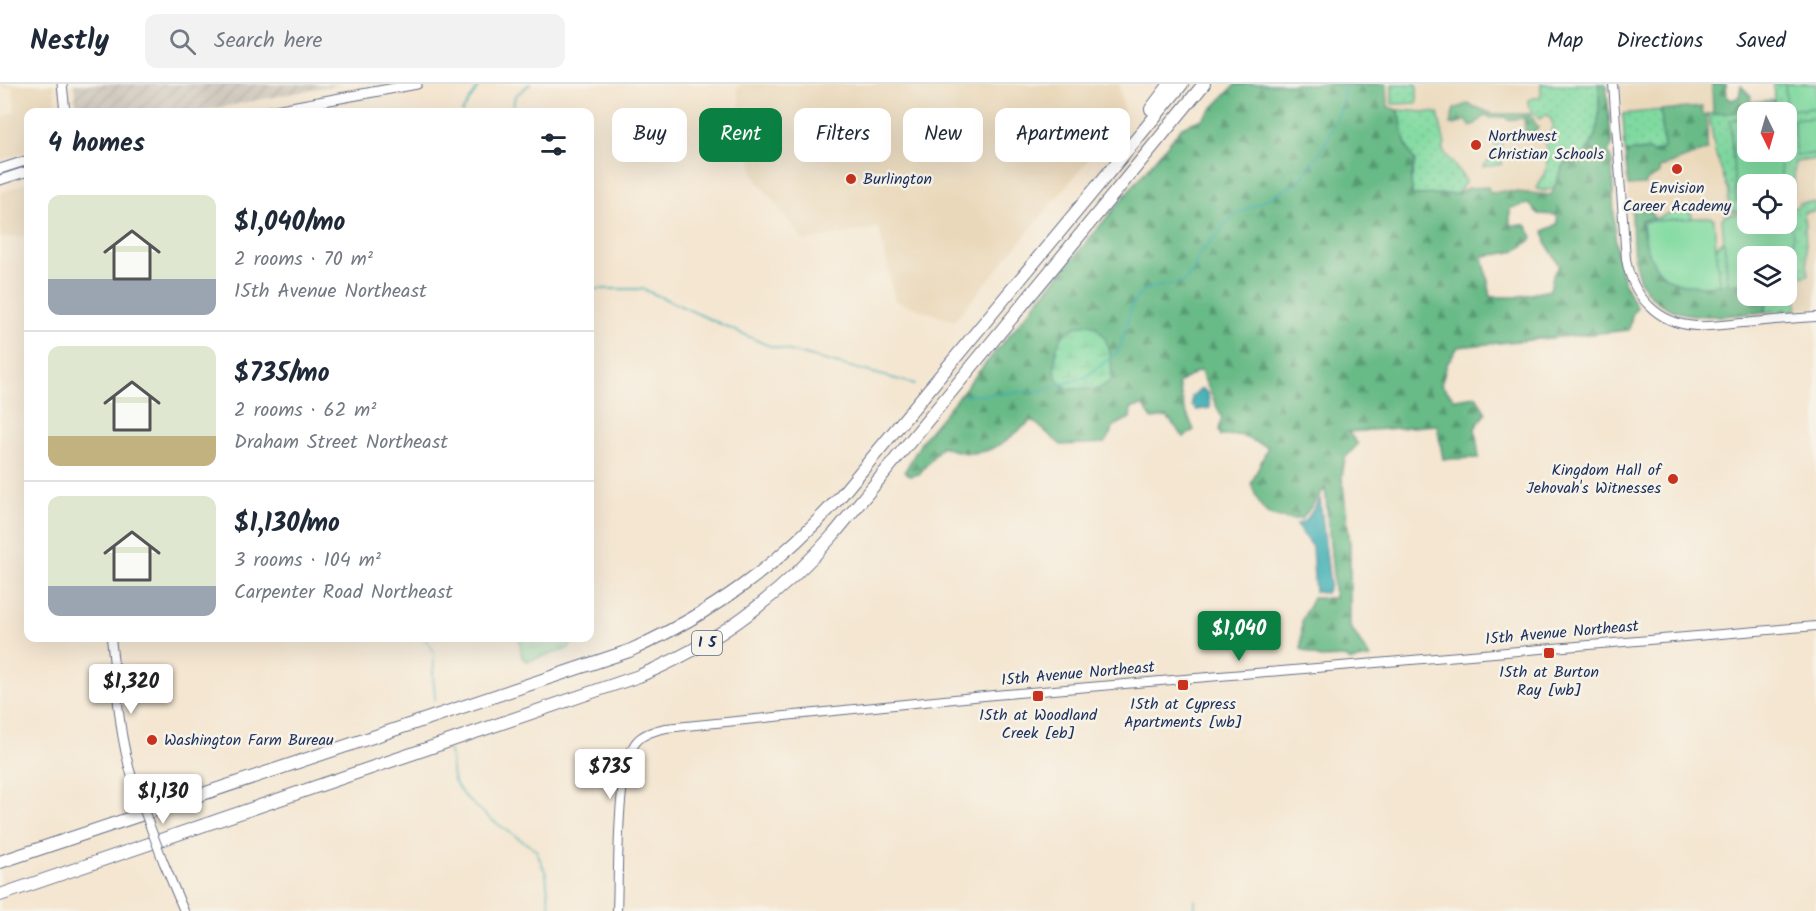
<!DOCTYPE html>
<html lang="en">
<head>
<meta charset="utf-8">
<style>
  body { margin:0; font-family:Kalam,sans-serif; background:#f2f2f3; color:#1f2937; height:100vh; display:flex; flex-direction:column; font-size:22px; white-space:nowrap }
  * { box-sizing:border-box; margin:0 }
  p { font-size:20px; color:#747a83 }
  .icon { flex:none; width:33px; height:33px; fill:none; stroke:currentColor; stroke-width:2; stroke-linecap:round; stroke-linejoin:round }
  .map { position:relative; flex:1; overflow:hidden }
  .sheet { position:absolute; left:24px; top:24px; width:570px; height:534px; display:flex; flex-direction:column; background:#fff; border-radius:12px; box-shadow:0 6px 24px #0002 }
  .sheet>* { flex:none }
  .guide { position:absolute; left:612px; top:24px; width:570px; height:54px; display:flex; gap:12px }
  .needle { width:39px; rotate:175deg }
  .controls { position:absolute; left:1737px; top:18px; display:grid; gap:12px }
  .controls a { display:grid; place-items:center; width:60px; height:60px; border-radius:12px; background:#fff; box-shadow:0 6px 24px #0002; font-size:30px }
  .price { position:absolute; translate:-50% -51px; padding:0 14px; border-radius:6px; background:#fff; color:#222; font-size:20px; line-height:39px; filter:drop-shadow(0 2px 3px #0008) }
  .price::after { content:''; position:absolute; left:50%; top:36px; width:18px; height:14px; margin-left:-9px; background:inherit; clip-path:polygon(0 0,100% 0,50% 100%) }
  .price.selected { background:#0b8043; color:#fff }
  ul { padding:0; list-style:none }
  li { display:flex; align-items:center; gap:18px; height:150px; padding:0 24px }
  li+li { border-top:2px solid #e0e1e3 }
  li span { display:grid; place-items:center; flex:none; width:168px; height:120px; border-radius:12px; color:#555 }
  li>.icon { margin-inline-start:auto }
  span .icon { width:72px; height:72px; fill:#fffc; stroke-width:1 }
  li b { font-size:26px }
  h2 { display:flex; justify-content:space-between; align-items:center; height:72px; padding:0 24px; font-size:26px }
  .chip { padding:0 21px; border-radius:12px; background:#fff; box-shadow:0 6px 24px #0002; font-size:21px; line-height:54px }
  .chip.selected { background:#0b8043; color:#fff }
  header { display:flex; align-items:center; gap:36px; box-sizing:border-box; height:84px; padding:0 30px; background:#fff; border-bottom:2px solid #e0e1e3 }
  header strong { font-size:28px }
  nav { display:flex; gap:33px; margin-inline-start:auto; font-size:21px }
  .search { width:420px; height:54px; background:#f2f2f3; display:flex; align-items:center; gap:15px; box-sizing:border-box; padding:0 21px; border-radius:12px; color:#747a83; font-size:22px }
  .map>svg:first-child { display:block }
</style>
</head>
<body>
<header>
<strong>Nestly</strong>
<div class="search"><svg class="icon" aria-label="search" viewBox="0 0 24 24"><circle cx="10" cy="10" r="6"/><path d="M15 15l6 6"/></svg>Search here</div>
<nav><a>Map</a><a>Directions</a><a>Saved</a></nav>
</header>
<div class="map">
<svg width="1816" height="827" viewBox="0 0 1816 827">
  <defs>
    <pattern id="industrial-furrows" width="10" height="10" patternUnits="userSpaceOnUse" patternTransform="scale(1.5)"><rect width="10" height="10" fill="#cac3b8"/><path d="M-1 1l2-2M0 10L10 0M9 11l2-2" fill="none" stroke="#ada8a1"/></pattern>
    <pattern id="grass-dots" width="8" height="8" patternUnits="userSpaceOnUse" patternTransform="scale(1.5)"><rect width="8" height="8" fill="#80daa0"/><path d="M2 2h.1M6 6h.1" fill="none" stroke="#6ebb8c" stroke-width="1.8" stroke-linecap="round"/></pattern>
    <pattern id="forest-firs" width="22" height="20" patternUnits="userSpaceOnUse" patternTransform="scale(1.5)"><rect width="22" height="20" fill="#68ba86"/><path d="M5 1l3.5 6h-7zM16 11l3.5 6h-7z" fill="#559871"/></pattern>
    <pattern id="wetland-marsh" width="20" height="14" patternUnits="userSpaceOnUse" patternTransform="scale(1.5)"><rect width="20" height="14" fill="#80daa0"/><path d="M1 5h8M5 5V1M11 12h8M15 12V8" fill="none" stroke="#6ebb8c"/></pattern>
  </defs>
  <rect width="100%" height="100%" fill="#f7f3e8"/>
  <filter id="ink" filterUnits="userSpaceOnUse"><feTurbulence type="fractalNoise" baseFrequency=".0167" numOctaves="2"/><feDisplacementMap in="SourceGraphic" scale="12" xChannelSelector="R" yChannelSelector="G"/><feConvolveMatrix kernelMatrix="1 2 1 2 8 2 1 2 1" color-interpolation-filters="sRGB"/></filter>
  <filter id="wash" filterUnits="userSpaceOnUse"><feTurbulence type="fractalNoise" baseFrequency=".008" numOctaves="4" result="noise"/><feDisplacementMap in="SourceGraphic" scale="24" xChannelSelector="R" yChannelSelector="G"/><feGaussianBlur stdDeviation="1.35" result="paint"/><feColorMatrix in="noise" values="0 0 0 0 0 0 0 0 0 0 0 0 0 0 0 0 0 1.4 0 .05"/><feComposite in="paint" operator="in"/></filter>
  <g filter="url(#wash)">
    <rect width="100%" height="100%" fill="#f4e6d1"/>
    <!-- built -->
    <path fill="#ead8ba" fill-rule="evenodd" d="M0,0H54L56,28H28V67L0,77V36L15,27L13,3H0Z
      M742,0H1119L1125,32L954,237L895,217L879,144L804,157L754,92L737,5Z
      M1384,0H1600V42L1565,79L1551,111H1390Z
      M1620,0H1721L1722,28L1775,25L1773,0H1816V224L1712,233L1686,231L1668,224L1654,214L1642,199L1633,178ZM1748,28H1786V68H1748ZM1748,100H1786V140H1748ZM1748,172H1786V212H1748Z
      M28,98V152L0,154V109Z"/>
    <!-- industrial -->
    <path fill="url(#industrial-furrows)" d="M74,0H341L196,28H77Z"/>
    <!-- grass -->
    <path fill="url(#grass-dots)" stroke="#4e847f" stroke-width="1.5" fill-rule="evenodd" d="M1392,0H1417V19L1392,20Z
      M1541,0H1599C1600,32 1602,59 1574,80L1565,79L1554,104L1544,107L1537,105L1547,83L1545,51L1550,50L1553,40L1549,32L1545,31L1539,35L1528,22V16L1541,12Z
      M1773,0H1816V75L1795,78L1793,111L1787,112V122L1797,124L1799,119L1814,118L1816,127L1804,128L1808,191L1795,194L1797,223L1795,226L1765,228L1769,212H1786V172H1748L1747,198L1703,203L1644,158L1641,136L1654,135L1690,122L1692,134L1688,135L1712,163L1719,161L1724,156L1786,140V100H1748L1747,128L1728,127L1729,108L1715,68L1709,30L1775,25ZM1748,28H1786V68H1748Z
      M1398,26L1438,29L1445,61L1442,65L1466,97L1457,110L1412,111L1411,96L1415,77C1401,59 1405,47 1398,26Z
      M1661,26L1664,64L1653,69L1649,66L1625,68L1623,30Z
      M1501,52L1502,80L1483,83L1498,66L1492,56Z"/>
    <!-- forest -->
    <path fill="url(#forest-firs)" stroke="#427472" stroke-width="1.5" fill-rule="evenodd" d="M1236,0H1387L1388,23L1398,26C1405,47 1401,59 1415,77L1411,96L1412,111L1457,110L1468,104L1488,103L1490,109L1504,107L1551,111L1565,79L1574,80C1601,59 1600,32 1599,0H1606L1612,62L1608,68L1612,77C1615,124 1609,182 1637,223L1632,231L1629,246L1458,263L1447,280L1441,301L1455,315L1476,312L1486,329L1475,344L1479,374L1443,375L1437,341L1348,348L1358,360L1345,374L1342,393L1350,460V542L1370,574L1351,577L1345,573L1320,574L1301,565L1302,536L1313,514H1335L1325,404L1302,435C1266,435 1264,432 1251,400L1268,363L1239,351L1221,352L1219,346L1222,334L1200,286L1178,299L1184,323L1194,346L1184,353L1167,333L1152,335L1144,322L1131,324L1130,334L1114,342L1105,359L1061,361L1032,336C1001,361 983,380 942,362L919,390L910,392L905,387L924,354L1182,43L1202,35ZM1529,120L1539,130L1557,131L1558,140L1544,147L1546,159L1560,182L1553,191L1550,206L1516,213H1491L1483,172C1504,169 1518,171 1533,153L1526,141H1510V124Z
      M1712,0H1726L1727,13L1732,16L1739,13L1741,2L1751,12L1750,18L1774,16L1775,25L1713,30Z
      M1468,20L1493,30H1530L1538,44L1535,48H1525L1524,34L1507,36L1506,33L1490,34L1487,31L1471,43L1466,36L1455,41L1450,40L1454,25Z
      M1702,23L1703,31L1707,30V66L1659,84L1660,89L1647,96L1645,101L1628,102L1625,68L1649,66L1653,69L1664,64L1661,26Z
      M1640,121L1643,126L1650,123L1654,135L1641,136C1651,210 1685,204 1747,198L1748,212H1769L1765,228C1723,232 1668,243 1642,200C1631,180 1633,149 1632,127Z"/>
    <!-- wetland -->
    <path fill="url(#wetland-marsh)" stroke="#4e847f" stroke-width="1.5" d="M1090,240C1110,249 1113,277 1111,297L1098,305H1068L1056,294C1053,264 1056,244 1090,240Z
      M519,554H573L570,563L565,566L527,577L522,573Z"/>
    <!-- pitch -->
    <path fill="#80daa0" stroke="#4e847f" stroke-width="1.5" d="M1785,0H1816V24L1787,26Z
      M1747,34L1748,68H1779L1782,100H1748L1747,116L1736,117L1730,36Z
      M1816,34V70L1796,71L1793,36Z
      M1792,125L1793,161L1787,174L1748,172L1747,198L1728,200L1722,135L1726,131L1747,129L1748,140H1786L1787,126Z
      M1710,133L1714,136L1719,201C1668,206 1647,190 1643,138Z"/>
    <!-- water -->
    <path fill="#3caeb4" stroke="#2c6e89" stroke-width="1.5" d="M1202,304L1208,310L1210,324L1197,326L1192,322V312Z
      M1320,415L1330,501L1326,509L1315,508L1312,463L1296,441L1306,437Z"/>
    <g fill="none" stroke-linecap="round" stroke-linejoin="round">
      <!-- stream -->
      <path stroke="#3caeb4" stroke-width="1.5" d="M462,28L479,2
        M512,28L515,12L530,0
        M590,205H643L767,261L915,300
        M964,312L1039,307L1086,293L1119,267L1132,221L1139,211L1148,204L1184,198L1193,187L1198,172L1232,133L1299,98L1324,62L1339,29L1346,0
        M424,554C440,571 433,572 433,593C434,601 435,608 435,617
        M450,667L453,695L462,710L489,734L536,766L546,790L550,827
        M1195,827V816"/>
    </g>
  </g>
  <g filter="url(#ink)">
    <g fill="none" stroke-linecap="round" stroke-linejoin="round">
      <defs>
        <path id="minor" d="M1613,0L1626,175C1632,212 1658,240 1696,242C1711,243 1727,240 1742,239C1767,237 1791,234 1816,233
          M111,554C118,609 118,661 139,713
          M163,777L184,827
          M617,827C619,791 615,681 637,657C644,649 656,646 666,644L994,611L1816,542"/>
        <path id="major" d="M62,0L65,28
          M264,28L417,0
          M0,85L28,76
          M0,96L28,87"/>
        <path id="highway" d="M1151,25L1170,0
          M0,778L629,567C712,529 778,482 839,414L1182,0
          M0,811L639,592C716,560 779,513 834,450L1204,0"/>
      </defs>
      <!-- minor casing -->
      <use href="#minor" stroke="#676f86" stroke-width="10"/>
      <!-- major casing -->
      <use href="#major" stroke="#676f86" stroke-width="11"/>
      <!-- highway casing -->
      <use href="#highway" stroke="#676f86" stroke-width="14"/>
      <!-- minor -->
      <use href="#minor" stroke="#fff" stroke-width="8"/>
      <!-- major -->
      <use href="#major" stroke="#fff" stroke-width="9"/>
      <!-- highway -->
      <use href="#highway" stroke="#fff" stroke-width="12"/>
      <defs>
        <path id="minor-bridge" d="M139,713L163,777"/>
      </defs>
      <!-- minor-bridge casing -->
      <use href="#minor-bridge" stroke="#676f86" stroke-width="10" stroke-linecap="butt"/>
      <!-- minor-bridge -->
      <use href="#minor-bridge" stroke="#fff" stroke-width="8"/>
    </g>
  </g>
  <!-- markers -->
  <g fill="#c8321e" stroke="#f7f3e8" stroke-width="2">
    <circle cx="1476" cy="61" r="6"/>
    <circle cx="1677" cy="85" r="6"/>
    <circle cx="851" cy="95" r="6"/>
    <circle cx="1673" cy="395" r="6"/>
    <rect x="1543" y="563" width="12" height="12" rx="3"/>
    <rect x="1177" y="595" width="12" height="12" rx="3"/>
    <rect x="1032" y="606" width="12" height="12" rx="3"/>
    <circle cx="152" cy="656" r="6"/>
  </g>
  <g text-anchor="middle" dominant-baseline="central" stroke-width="5" stroke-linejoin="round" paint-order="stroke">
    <!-- shield labels -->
    <rect fill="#f7f3e8" stroke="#5d6a87" stroke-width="1.5" x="692" y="547" width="30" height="24" rx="4.5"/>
    <g font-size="15" font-weight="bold" fill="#1b2f5e">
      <text x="707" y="559">I 5</text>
    </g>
    <!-- poi labels -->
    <g font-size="16" fill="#1b2f5e" stroke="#f7f3e8">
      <text x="1488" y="52" text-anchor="start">Northwest<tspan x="1488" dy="18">Christian Schools</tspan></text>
      <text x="863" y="95" text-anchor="start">Burlington</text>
      <text x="1677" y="104">Envision<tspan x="1677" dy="18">Career Academy</tspan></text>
      <text x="1661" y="386" text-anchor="end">Kingdom Hall of<tspan x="1661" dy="18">Jehovah's Witnesses</tspan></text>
      <text x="1549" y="588">15th at Burton<tspan x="1549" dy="18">Ray [wb]</tspan></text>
      <text x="1183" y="620">15th at Cypress<tspan x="1183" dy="18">Apartments [wb]</tspan></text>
      <text x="1038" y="631">15th at Woodland<tspan x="1038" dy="18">Creek [eb]</tspan></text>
      <text x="164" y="656" text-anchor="start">Washington Farm Bureau</text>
    </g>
    <!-- street labels -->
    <g font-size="16" fill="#1b2f5e" stroke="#f7f3e8">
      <text transform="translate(1562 549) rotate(-5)">15th Avenue Northeast</text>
      <text transform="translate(1078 590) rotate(-5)">15th Avenue Northeast</text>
    </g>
  </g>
</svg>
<div class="controls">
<a><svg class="needle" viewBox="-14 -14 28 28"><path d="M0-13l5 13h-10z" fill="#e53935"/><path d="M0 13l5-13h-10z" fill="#747a83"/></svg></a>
<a><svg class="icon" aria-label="locate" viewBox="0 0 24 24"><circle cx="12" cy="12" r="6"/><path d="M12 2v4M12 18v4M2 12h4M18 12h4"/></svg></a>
<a><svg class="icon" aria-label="layers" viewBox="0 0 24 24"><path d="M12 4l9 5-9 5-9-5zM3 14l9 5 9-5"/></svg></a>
</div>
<b class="price selected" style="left:1239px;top:578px">$1,040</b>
<b class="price" style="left:131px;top:631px">$1,320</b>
<b class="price" style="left:610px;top:716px">$735</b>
<b class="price" style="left:163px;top:741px">$1,130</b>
<div class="guide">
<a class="chip">Buy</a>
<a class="chip selected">Rent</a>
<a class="chip">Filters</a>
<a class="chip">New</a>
<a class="chip">Apartment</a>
</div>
<section class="sheet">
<h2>4 homes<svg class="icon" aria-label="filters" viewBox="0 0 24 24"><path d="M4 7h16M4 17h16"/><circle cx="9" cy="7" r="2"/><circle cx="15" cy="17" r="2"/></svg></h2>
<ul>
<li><span style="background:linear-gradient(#dfe7d0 70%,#9aa5b1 0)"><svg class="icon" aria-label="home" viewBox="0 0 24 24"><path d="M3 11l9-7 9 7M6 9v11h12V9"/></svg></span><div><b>$1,040/mo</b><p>2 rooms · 70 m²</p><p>15th Avenue Northeast</p></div></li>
<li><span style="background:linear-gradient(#dfe7d0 75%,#c2b280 0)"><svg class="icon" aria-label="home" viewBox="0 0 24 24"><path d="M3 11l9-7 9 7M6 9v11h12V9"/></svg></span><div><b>$735/mo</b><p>2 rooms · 62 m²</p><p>Draham Street Northeast</p></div></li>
<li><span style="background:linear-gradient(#dfe7d0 75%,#9aa5b1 0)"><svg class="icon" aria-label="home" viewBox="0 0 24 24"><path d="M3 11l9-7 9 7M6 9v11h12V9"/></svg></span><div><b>$1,130/mo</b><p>3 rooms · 104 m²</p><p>Carpenter Road Northeast</p></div></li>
</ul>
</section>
</div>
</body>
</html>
